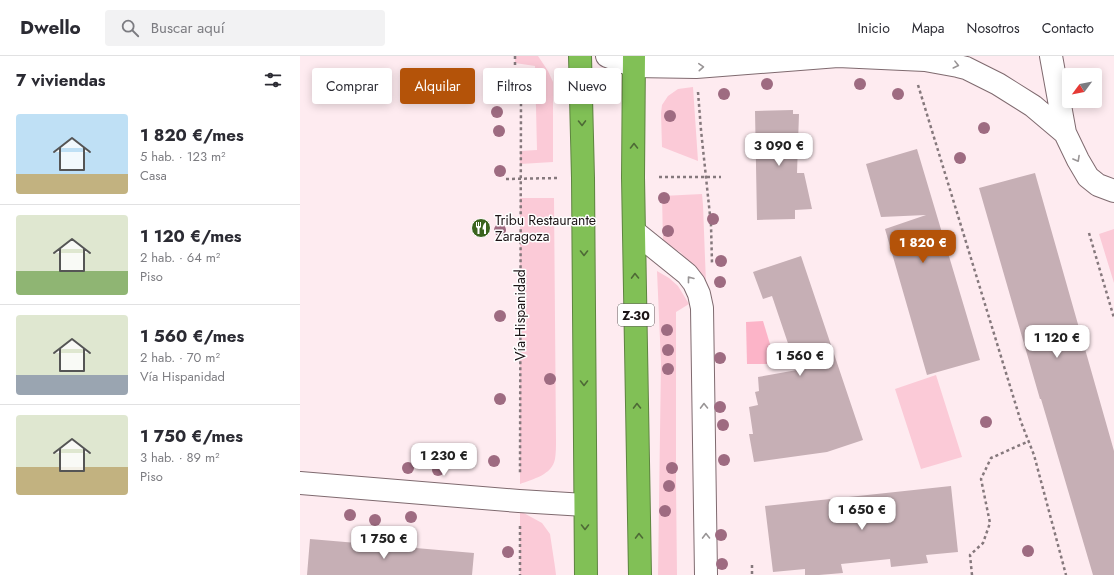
<!DOCTYPE html>
<html lang="es">
<head>
<meta charset="utf-8">
<style>
  body { margin:0; font-family:Jost,sans-serif; background:#f2f2f3; color:#2b2b33; height:100vh; display:flex; flex-direction:column; font-size:15px; white-space:nowrap }
  * { box-sizing:border-box; margin:0 }
  p { font-size:13px; color:#7c7c81 }
  .icon { flex:none; width:22px; height:22px; fill:none; stroke:currentColor; stroke-width:2; stroke-linecap:round; stroke-linejoin:round }
  .map { position:relative; flex:1; overflow:hidden }
  .sheet { display:flex; flex-direction:column; background:#fff; width:300px }
  .sheet>* { flex:none }
  .guide { position:absolute; left:12px; top:12px; width:380px; height:36px; display:flex; gap:8px }
  .needle { width:26px; rotate:238deg }
  .tools { position:absolute; left:762px; top:12px; display:grid; gap:8px }
  .tools a { display:grid; place-items:center; width:40px; height:40px; border-radius:4px; background:#fff; box-shadow:0 2px 10px #0003; font-size:20px }
  .price { position:absolute; translate:-50% -34px; padding:0 9px; border-radius:8px; background:#fff; color:#222; font-size:13px; line-height:26px; filter:drop-shadow(0 1px 2px #0008) }
  .price::after { content:''; position:absolute; left:50%; top:24px; width:12px; height:9px; margin-left:-6px; background:inherit; clip-path:polygon(0 0,100% 0,50% 100%) }
  .price.on { background:#b45309; color:#fff }
  ul { padding:0; list-style:none }
  li { display:flex; align-items:center; gap:12px; height:100px; padding:0 16px }
  li+li { border-top:1px solid #e1e1e2 }
  li span { display:grid; place-items:center; flex:none; width:112px; height:80px; border-radius:4px; color:#555 }
  li>.icon { margin-inline-start:auto }
  span .icon { width:48px; height:48px; fill:#fffc; stroke-width:1 }
  li b { font-size:17px }
  h2 { display:flex; justify-content:space-between; align-items:center; height:48px; padding:0 16px; font-size:17px }
  .chip { padding:0 14px; border-radius:4px; background:#fff; box-shadow:0 2px 10px #0003; font-size:14px; line-height:36px }
  .chip.on { background:#b45309; color:#fff }
  header { display:flex; align-items:center; gap:24px; box-sizing:border-box; height:56px; padding:0 20px; background:#fff; border-bottom:1px solid #e1e1e2 }
  header strong { font-size:19px }
  nav { display:flex; gap:22px; margin-inline-start:auto; font-size:14px }
  .search { width:280px; height:36px; background:#f2f2f3; display:flex; align-items:center; gap:10px; box-sizing:border-box; padding:0 14px; border-radius:4px; color:#7c7c81; font-size:15px }
  main { display:flex; flex:1; min-height:0 }
  .map>svg:first-child { display:block }
</style>
</head>
<body>
<header>
<strong>Dwello</strong>
<div class="search"><svg class="icon" aria-label="search" viewBox="0 0 24 24"><circle cx="10" cy="10" r="6"/><path d="M15 15l6 6"/></svg>Buscar aquí</div>
<nav><a>Inicio</a><a>Mapa</a><a>Nosotros</a><a>Contacto</a></nav>
</header>
<main>
<section class="sheet">
<h2>7 viviendas<svg class="icon" aria-label="filters" viewBox="0 0 24 24"><path d="M4 7h16M4 17h16"/><circle cx="9" cy="7" r="2"/><circle cx="15" cy="17" r="2"/></svg></h2>
<ul>
<li><span style="background:linear-gradient(#bfe0f5 75%,#c2b280 0)"><svg class="icon" aria-label="home" viewBox="0 0 24 24"><path d="M3 11l9-7 9 7M6 9v11h12V9"/></svg></span><div><b>1 820 €/mes</b><p>5 hab. · 123 m²</p><p>Casa</p></div></li>
<li><span style="background:linear-gradient(#dfe7d0 70%,#8fb573 0)"><svg class="icon" aria-label="home" viewBox="0 0 24 24"><path d="M3 11l9-7 9 7M6 9v11h12V9"/></svg></span><div><b>1 120 €/mes</b><p>2 hab. · 64 m²</p><p>Piso</p></div></li>
<li><span style="background:linear-gradient(#dfe7d0 75%,#9aa5b1 0)"><svg class="icon" aria-label="home" viewBox="0 0 24 24"><path d="M3 11l9-7 9 7M6 9v11h12V9"/></svg></span><div><b>1 560 €/mes</b><p>2 hab. · 70 m²</p><p>Vía Hispanidad</p></div></li>
<li><span style="background:linear-gradient(#dfe7d0 65%,#c2b280 0)"><svg class="icon" aria-label="home" viewBox="0 0 24 24"><path d="M3 11l9-7 9 7M6 9v11h12V9"/></svg></span><div><b>1 750 €/mes</b><p>3 hab. · 89 m²</p><p>Piso</p></div></li>
</ul>
</section>
<div class="map">
<svg width="814" height="519" viewBox="0 0 814 519">
  <rect width="100%" height="100%" fill="#feebf0"/>
  <!-- green -->
  <path fill="#fbcad7" d="M215,0H238L248,15L253,26V106L220,108V95L237,94L235,10L215,7Z
    M393,31L398,105L362,91L361,57L362,49L368,40L378,33Z
    M402,138L403,149L406,228L398,216L380,196L363,187L362,140Z
    M220,142H254L256,384C256,390 256,397 255,403C252,419 233,423 220,428Z
    M814,173V227L799,178Z
    M357,215L369,222L378,230L389,248L376,256V428L377,519H358L361,307Z
    M636,319L662,401L621,413L595,333Z
    M220,455L242,467L250,478L255,511L256,519H220Z"/>
  <!-- water -->
  <path fill="#fcb4c8" d="M463,265L476,308H447L446,266Z"/>
  <!-- building -->
  <path fill="#c6afb5" d="M493,54V58H499L497,117H504L512,153L495,154V163L457,164L455,55Z
    M617,93L680,304L627,319L585,173L626,159L581,161L566,108Z
    M735,117L814,395V519H793L741,343H740L679,132Z
    M501,200L563,384L527,396L454,406L449,378H453L449,351L458,349L455,336L459,335L458,321L497,314L472,240L463,243L453,216Z
    M651,430L658,496L626,499L628,507L591,511L590,503L541,508L543,517L519,519H505V513L473,516L465,450Z
    M10,483L174,497L172,519H7Z"/>
  <g fill="none" stroke-linecap="round" stroke-linejoin="round">
    <defs>
      <path id="minor" d="M307,0L334,10L396,11L538,0L625,4L658,10L666,12L698,28L733,50L765,77L778,104L788,121L798,129L814,135
        M751,0L765,77
        M335,176L387,218L394,227L399,238L402,252L406,519
        M0,427L219,445L285,449"/>
      <path id="highway" d="M280,0L283,122L286,519
        M334,0L333,121L340,519"/>
    </defs>
    <!-- minor casing -->
    <use href="#minor" stroke="#7f6a6f" stroke-width="24"/>
    <!-- highway casing -->
    <use href="#highway" stroke="#5e8440" stroke-width="24"/>
    <!-- path -->
    <path stroke="#85787c" stroke-width="2.5" stroke-dasharray="3 3" stroke-linecap="butt" d="M215,0V16L221,41L220,419
      M618,29L721,366L734,399L766,519
      M398,36L401,74L411,169L412,207
      M359,121H421
      M206,123L258,122
      M789,177L814,262
      M220,470V519
      M452,509V519
      M672,519L670,499L683,487L690,467L681,423L691,402L729,385"/>
    <!-- minor -->
    <use href="#minor" stroke="#fff" stroke-width="22"/>
    <!-- highway -->
    <use href="#highway" stroke="#81c056" stroke-width="22"/>
  </g>
  <!-- trees -->
  <g fill="#9e6b81">
    <circle cx="190" cy="24" r="6"/>
    <circle cx="467" cy="28" r="6"/>
    <circle cx="560" cy="28" r="6"/>
    <circle cx="424" cy="38" r="6"/>
    <circle cx="598" cy="38" r="6"/>
    <circle cx="197" cy="56" r="6"/>
    <circle cx="370" cy="60" r="6"/>
    <circle cx="684" cy="72" r="6"/>
    <circle cx="199" cy="75" r="6"/>
    <circle cx="660" cy="102" r="6"/>
    <circle cx="200" cy="115" r="6"/>
    <circle cx="364" cy="142" r="6"/>
    <circle cx="413" cy="163" r="6"/>
    <circle cx="200" cy="174" r="6"/>
    <circle cx="368" cy="175" r="6"/>
    <circle cx="421" cy="205" r="6"/>
    <circle cx="420" cy="226" r="6"/>
    <circle cx="200" cy="260" r="6"/>
    <circle cx="367" cy="274" r="6"/>
    <circle cx="368" cy="294" r="6"/>
    <circle cx="420" cy="302" r="6"/>
    <circle cx="368" cy="313" r="6"/>
    <circle cx="250" cy="323" r="6"/>
    <circle cx="200" cy="343" r="6"/>
    <circle cx="420" cy="351" r="6"/>
    <circle cx="686" cy="366" r="6"/>
    <circle cx="423" cy="369" r="6"/>
    <circle cx="424" cy="404" r="6"/>
    <circle cx="194" cy="405" r="6"/>
    <circle cx="108" cy="412" r="6"/>
    <circle cx="372" cy="412" r="6"/>
    <circle cx="138" cy="414" r="6"/>
    <circle cx="369" cy="430" r="6"/>
    <circle cx="365" cy="455" r="6"/>
    <circle cx="50" cy="459" r="6"/>
    <circle cx="111" cy="461" r="6"/>
    <circle cx="75" cy="464" r="6"/>
    <circle cx="421" cy="479" r="6"/>
    <circle cx="728" cy="495" r="6"/>
    <circle cx="208" cy="496" r="6"/>
    <circle cx="422" cy="508" r="6"/>
  </g>
  <!-- one-way arrows -->
  <defs><path id="oneway-chevron" d="M-2-3.5L2.5 0L-2 3.5" fill="none" stroke-width="1.6" stroke-linecap="round" stroke-linejoin="round"/></defs>
  <g stroke="#999596">
    <use href="#oneway-chevron" transform="translate(656 9) rotate(14)"/>
    <use href="#oneway-chevron" transform="translate(401 11) rotate(-4)"/>
    <use href="#oneway-chevron" transform="translate(777 103) rotate(61)"/>
    <use href="#oneway-chevron" transform="translate(390 223) rotate(-128)"/>
    <use href="#oneway-chevron" transform="translate(404 350) rotate(-91)"/>
    <use href="#oneway-chevron" transform="translate(406 480) rotate(-91)"/>
  </g>
  <g stroke="#4e6a36">
    <use href="#oneway-chevron" transform="translate(282 67) rotate(89)"/>
    <use href="#oneway-chevron" transform="translate(334 90) rotate(-90)"/>
    <use href="#oneway-chevron" transform="translate(284 197) rotate(90)"/>
    <use href="#oneway-chevron" transform="translate(335 220) rotate(-91)"/>
    <use href="#oneway-chevron" transform="translate(284 327) rotate(90)"/>
    <use href="#oneway-chevron" transform="translate(337 350) rotate(-91)"/>
    <use href="#oneway-chevron" transform="translate(285 471) rotate(90)"/>
    <use href="#oneway-chevron" transform="translate(339 480) rotate(-91)"/>
  </g>
  <!-- icons -->
  <defs>
    <symbol id="restaurant-disc" viewBox="-11 -11 22 22"><circle r="9.5" fill="#3b631e" stroke="#fefefe"/><path d="M-5-6h1v4h1v-4h1v4h1v-4h1v5L-1.5 .5V6h-2V.5L-5-1ZM5-6V6H3V1.5H1.5Q1.5-4 5-6Z" fill="#fff"/></symbol>
  </defs>
  <g fill-rule="evenodd">
    <use href="#restaurant-disc" x="170" y="161" width="22" height="22"/>
  </g>
  <g text-anchor="middle" dominant-baseline="central" stroke-width="3" stroke-linejoin="round" paint-order="stroke">
    <!-- shield labels -->
    <rect fill="#fefefe" stroke="#605a5c" stroke-width="1" x="318" y="248" width="36" height="22" rx="3"/>
    <g font-size="13" font-weight="bold" fill="#1c1416">
      <text x="336" y="259">Z-30</text>
    </g>
    <!-- poi labels -->
    <g font-size="14" fill="#1c1416" stroke="#fefefe" text-anchor="start">
      <text x="195" y="164">Tribu Restaurante<tspan x="195" dy="16">Zaragoza</tspan></text>
    </g>
    <!-- street labels -->
    <g font-size="14" fill="#1c1416" stroke="#fefefe">
      <text transform="translate(220 259) rotate(-90)">Vía Hispanidad</text>
    </g>
  </g>
</svg>
<div class="tools">
<a><svg class="needle" viewBox="-14 -14 28 28"><path d="M0-13l5 13h-10z" fill="#e53935"/><path d="M0 13l5-13h-10z" fill="#7c7c81"/></svg></a>
</div>
<b class="price" style="left:479px;top:111px">3 090 €</b>
<b class="price on" style="left:623px;top:208px">1 820 €</b>
<b class="price" style="left:757px;top:303px">1 120 €</b>
<b class="price" style="left:500px;top:321px">1 560 €</b>
<b class="price" style="left:144px;top:421px">1 230 €</b>
<b class="price" style="left:562px;top:475px">1 650 €</b>
<b class="price" style="left:84px;top:504px">1 750 €</b>
<div class="guide">
<a class="chip">Comprar</a>
<a class="chip on">Alquilar</a>
<a class="chip">Filtros</a>
<a class="chip">Nuevo</a>
</div>
</div>
</main>
</body>
</html>
